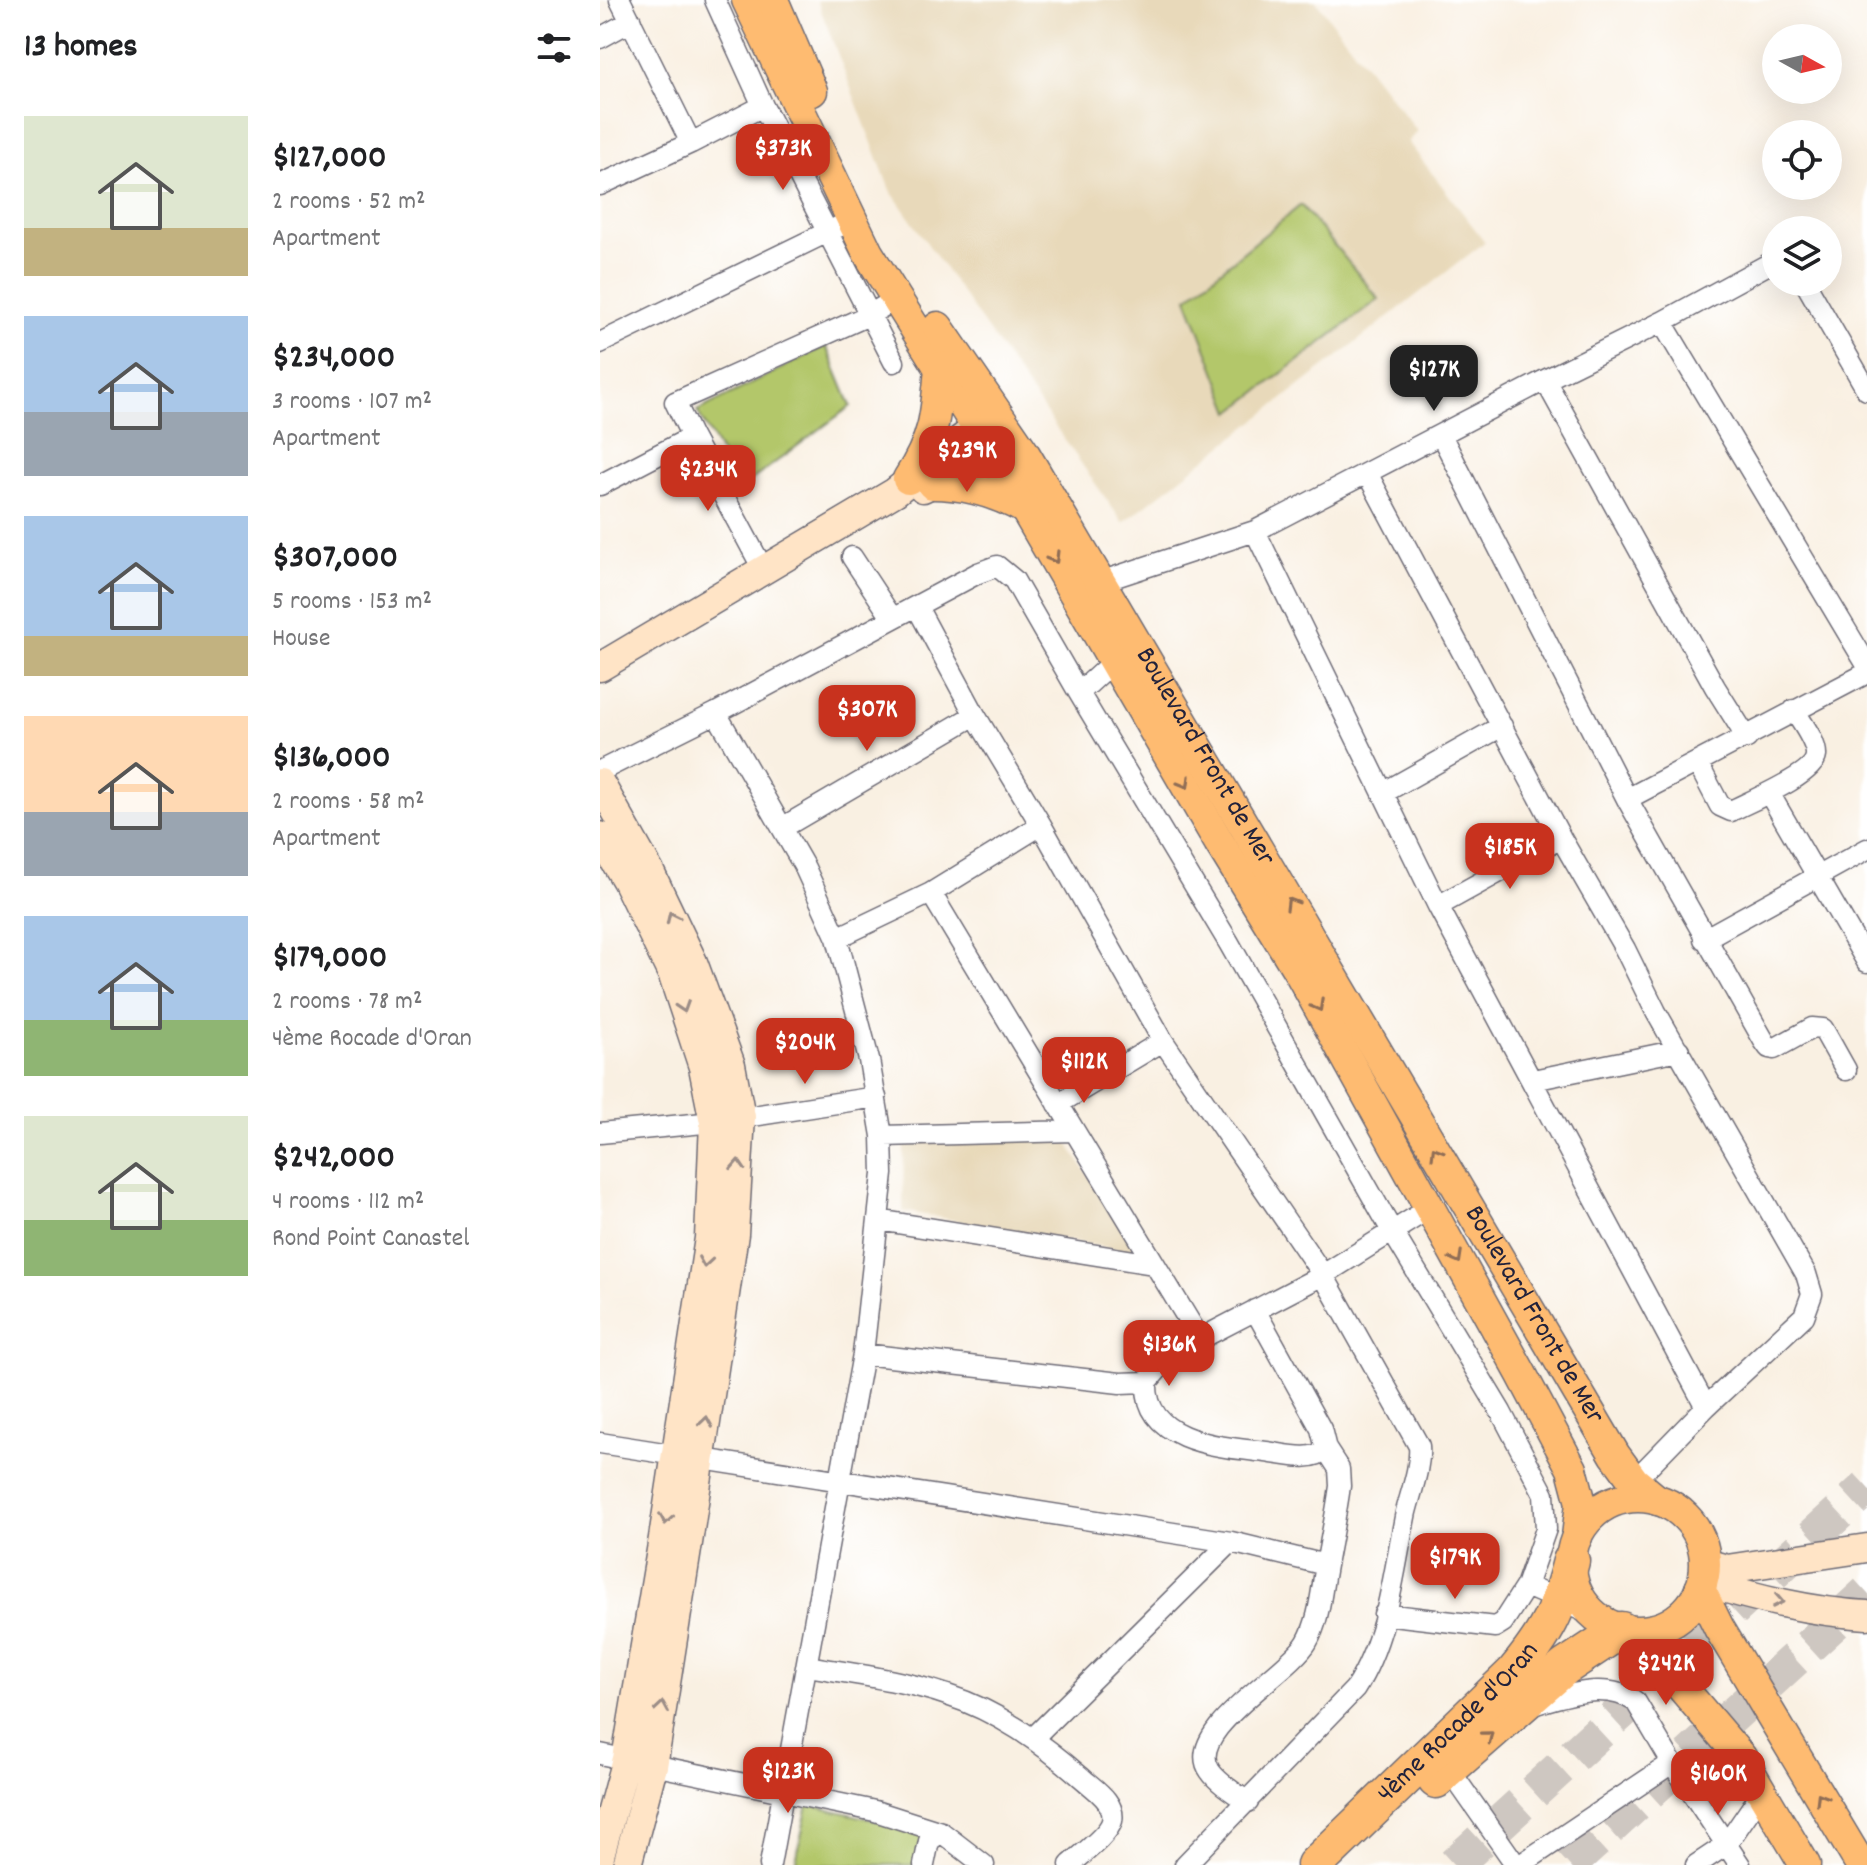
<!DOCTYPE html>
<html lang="en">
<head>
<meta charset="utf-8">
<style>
  body { margin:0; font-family:Dekko,sans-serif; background:#f6f6f6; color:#202124; height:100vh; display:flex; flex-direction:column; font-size:30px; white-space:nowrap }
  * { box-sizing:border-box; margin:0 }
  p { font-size:26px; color:#757577 }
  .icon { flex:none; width:44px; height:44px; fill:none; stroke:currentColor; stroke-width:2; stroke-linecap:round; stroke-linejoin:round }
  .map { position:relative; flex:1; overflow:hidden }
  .details { display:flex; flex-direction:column; background:#fff; width:600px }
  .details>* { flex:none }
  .needle { width:52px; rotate:98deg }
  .controls { position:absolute; left:1162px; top:24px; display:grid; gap:16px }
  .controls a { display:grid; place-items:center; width:80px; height:80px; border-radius:50%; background:#fff; box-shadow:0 8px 32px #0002; font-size:40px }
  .price { position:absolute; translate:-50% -68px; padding:0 18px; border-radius:16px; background:#c8321e; color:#fff; font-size:26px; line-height:52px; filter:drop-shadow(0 2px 4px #0008) }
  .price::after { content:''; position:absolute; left:50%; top:48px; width:24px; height:18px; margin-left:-12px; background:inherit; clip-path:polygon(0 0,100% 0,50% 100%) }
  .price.selected { background:#222; color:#fff }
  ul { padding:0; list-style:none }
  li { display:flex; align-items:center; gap:24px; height:200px; padding:0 24px }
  li span { display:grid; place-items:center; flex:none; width:224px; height:160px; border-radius:0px; color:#555 }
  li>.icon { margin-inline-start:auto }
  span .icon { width:96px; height:96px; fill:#fffc; stroke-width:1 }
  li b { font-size:34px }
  h2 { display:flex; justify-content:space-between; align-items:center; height:96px; padding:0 24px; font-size:34px }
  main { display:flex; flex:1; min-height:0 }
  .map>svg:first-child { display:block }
</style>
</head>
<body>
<main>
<section class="details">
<h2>13 homes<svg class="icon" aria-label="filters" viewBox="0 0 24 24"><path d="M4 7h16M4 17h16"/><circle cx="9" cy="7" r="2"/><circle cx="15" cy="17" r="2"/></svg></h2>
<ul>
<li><span style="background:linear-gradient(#dfe7d0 70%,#c2b280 0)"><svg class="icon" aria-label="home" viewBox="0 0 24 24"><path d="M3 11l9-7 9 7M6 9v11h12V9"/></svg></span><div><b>$127,000</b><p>2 rooms · 52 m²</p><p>Apartment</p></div></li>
<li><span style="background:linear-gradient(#a9c7e8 60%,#9aa5b1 0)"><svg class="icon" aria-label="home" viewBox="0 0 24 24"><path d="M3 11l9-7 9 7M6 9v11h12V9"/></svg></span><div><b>$234,000</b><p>3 rooms · 107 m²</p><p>Apartment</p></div></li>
<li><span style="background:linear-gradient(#a9c7e8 75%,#c2b280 0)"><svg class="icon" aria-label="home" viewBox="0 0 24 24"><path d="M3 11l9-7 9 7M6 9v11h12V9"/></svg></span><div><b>$307,000</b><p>5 rooms · 153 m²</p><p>House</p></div></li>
<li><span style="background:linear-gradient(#ffd9b3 60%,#9aa5b1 0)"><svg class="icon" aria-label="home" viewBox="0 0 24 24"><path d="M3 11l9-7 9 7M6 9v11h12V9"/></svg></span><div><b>$136,000</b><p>2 rooms · 58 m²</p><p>Apartment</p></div></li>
<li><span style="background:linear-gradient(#a9c7e8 65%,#8fb573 0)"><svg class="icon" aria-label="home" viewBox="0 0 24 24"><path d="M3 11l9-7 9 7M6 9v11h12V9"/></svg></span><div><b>$179,000</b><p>2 rooms · 78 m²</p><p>4ème Rocade d'Oran</p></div></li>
<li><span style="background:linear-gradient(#dfe7d0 65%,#8fb573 0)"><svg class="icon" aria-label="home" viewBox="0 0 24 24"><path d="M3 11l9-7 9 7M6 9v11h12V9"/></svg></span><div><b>$242,000</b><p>4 rooms · 112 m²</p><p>Rond Point Canastel</p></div></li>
</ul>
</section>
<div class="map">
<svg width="1267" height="1865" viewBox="0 0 1267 1865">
  <rect width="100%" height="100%" fill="#fff"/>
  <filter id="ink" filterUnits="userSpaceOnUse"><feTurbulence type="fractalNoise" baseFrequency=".0125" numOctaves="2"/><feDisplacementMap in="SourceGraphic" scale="16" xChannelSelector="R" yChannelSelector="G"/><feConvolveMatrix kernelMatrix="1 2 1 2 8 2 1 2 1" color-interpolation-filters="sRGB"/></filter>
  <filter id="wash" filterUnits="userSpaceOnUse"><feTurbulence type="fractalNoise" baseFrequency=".006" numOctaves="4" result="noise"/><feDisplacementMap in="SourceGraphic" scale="32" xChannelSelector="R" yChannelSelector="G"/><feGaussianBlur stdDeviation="1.8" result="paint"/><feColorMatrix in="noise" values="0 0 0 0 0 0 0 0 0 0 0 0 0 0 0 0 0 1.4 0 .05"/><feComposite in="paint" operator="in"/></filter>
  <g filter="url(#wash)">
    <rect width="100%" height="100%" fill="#f9f0e2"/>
    <!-- built -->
    <path fill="#e8d9ba" d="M217,0H715L817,131L808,142L885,242L523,523L290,190Z
      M465,1139L538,1253L303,1211L304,1142Z"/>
    <!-- green -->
    <path fill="#b3c76b" stroke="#6a7453" stroke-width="2" d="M701,205L779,299L631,412L587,298Z
      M226,346L251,406L141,488L97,411Z
      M208,1804L312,1829L333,1839L328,1865H195Z"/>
  </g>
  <g filter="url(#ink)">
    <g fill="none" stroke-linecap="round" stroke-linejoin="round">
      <!-- highway-tunnel -->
      <path stroke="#cec7c1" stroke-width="36" stroke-dasharray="36 18" stroke-linecap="butt" d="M854,1865L1267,1487
        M969,1865L1267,1593"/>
      <defs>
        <path id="street" d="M20,0L91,143
          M115,0L163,106L294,362
          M0,38L31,21
          M0,185L91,143L163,106
          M1205,282L1267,390
          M1062,322L1267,665
          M0,343L240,226
          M945,380L1115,687L1147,738
          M841,435L1027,799L1164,1041L1169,1048L1174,1049L1212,1028L1223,1029L1246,1070
          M92,437L163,569
          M767,473L961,838L1025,949L1056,1012L1206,1274L1212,1294L1204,1316L1106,1407L1034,1481
          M0,485L92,437L75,402L269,315L296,299
          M655,531L838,906L1106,1407
          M252,557L292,618
          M500,582L655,531L945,380L1062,322L1176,260
          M317,607L375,715L441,825L563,1041L723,1275L819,1446C821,1466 811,1492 806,1512C794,1570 788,1638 755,1689L585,1865
          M479,693L514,661
          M116,713L205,868L237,938L269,1060L282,1136L283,1174L263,1354L170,1865
          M1098,764L1120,806L1131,811C1148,802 1214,775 1216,756C1217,742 1201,722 1194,710
          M0,771L116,713L378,573L397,566L414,580L479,693L629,943L792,1231L901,1412L944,1494L946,1529L926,1586L997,1617
          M783,793L902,726
          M1169,793L1267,962
          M1027,799L1267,673
          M182,828L375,715
          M331,893L600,1339
          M838,906L961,838
          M237,938L331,893L441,825
          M1104,939L1267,849
          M933,1080L1079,1050
          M458,1104L563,1041
          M0,1133L114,1122L276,1097
          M282,1136L474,1131
          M278,1220L553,1264
          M263,1354L520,1383L547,1382L559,1368L600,1339L723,1275L830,1208
          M547,1382C544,1443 622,1447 666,1452C684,1454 712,1463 726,1449L721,1429L655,1310
          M0,1443L631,1542L726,1565
          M784,1614L895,1627L903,1622L926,1586
          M208,1666C254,1674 302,1680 347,1695C398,1711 442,1743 482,1778C494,1789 516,1802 512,1821C509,1834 481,1855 470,1865
          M933,1705C964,1695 1007,1681 1036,1702L1072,1763L1140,1865
          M433,1738L631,1542
          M0,1754L275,1811L341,1832L384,1865
          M848,1768L916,1865
          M648,1802C635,1793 619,1784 610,1771C582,1732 689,1673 707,1642C719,1621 721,1594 725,1571C730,1543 736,1515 740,1486L739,1469L726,1449
          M324,1865L329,1841L341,1832
          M920,1865L1072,1763
          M1096,1865L1126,1845L1163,1791"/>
        <path id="secondary" d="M323,488L360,468L404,433
          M0,667L295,492L393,414
          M0,783L49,870L93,962L131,1065L141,1117L134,1234L88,1543L53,1766L27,1865
          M0,836L27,882L73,976L103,1067L114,1122L109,1238L63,1538L26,1759L0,1855
          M1105,1563L1127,1569L1267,1548
          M1103,1582C1156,1598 1211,1612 1267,1615"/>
        <g id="primary">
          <path d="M147,0L268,253L389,447L619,842L699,972L921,1373L972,1469L981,1503L977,1537"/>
          <path d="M173,0L212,91"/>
          <path id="s1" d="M338,327L423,451L1015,1455L1034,1481L1057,1500"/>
          <path d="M308,479C335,438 336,415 340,367"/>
          <path d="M332,484C366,484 395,492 425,509"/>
          <circle cx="1038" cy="1564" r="67"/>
          <path d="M1100,1589L1119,1628L1261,1865"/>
          <path d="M1028,1632L1078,1683L1141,1757L1205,1865"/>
        </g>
        <g id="highway">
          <path d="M836,1780L965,1667L1021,1630"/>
          <path id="s2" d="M715,1865L914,1673C947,1633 958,1612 971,1561"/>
        </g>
      </defs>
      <!-- street casing -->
      <use href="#street" stroke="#6d6a75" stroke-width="23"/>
      <!-- secondary casing -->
      <use href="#secondary" stroke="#6d6a75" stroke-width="31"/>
      <!-- primary casing -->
      <use href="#primary" stroke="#6d6a75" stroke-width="33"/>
      <!-- highway casing -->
      <use href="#highway" stroke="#6d6a75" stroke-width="39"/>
      <!-- street -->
      <use href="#street" stroke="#fff" stroke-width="20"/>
      <!-- secondary -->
      <use href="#secondary" stroke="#ffe4c6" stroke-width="28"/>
      <!-- primary -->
      <use href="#primary" stroke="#febb71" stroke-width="30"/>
      <!-- highway -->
      <use href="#highway" stroke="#febb71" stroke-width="36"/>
    </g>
    <!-- one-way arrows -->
    <defs><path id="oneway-chevron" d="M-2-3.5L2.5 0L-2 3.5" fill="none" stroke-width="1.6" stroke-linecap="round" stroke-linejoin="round" transform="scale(2)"/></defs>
    <g stroke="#906e56">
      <use href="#oneway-chevron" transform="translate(454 558) rotate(59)"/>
      <use href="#oneway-chevron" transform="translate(585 783) rotate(60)"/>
      <use href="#oneway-chevron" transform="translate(691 903) rotate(-121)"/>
      <use href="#oneway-chevron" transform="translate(718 1006) rotate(61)"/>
      <use href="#oneway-chevron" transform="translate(836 1152) rotate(-121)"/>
      <use href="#oneway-chevron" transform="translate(857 1258) rotate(61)"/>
      <use href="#oneway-chevron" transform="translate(888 1736) rotate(-39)"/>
      <use href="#oneway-chevron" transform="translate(1221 1798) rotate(-121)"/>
    </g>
    <g stroke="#9c8d87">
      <use href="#oneway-chevron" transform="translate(72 917) rotate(-115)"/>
      <use href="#oneway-chevron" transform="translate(83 1007) rotate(72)"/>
      <use href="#oneway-chevron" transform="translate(138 1165) rotate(-87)"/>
      <use href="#oneway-chevron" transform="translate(105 1262) rotate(99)"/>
      <use href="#oneway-chevron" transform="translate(106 1422) rotate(-81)"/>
      <use href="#oneway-chevron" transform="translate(66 1519) rotate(99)"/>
      <use href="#oneway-chevron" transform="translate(1178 1601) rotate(11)"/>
      <use href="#oneway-chevron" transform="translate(62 1707) rotate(-81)"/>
    </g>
  </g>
  <g text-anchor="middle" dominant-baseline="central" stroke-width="6" stroke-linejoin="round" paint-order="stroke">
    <!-- street labels -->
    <g font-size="28" fill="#22223b" stroke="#fff">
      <text stroke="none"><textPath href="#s1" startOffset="506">Boulevard Front de Mer</textPath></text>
      <text stroke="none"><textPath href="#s1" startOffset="1154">Boulevard Front de Mer</textPath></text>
      <text stroke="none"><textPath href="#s2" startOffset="202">4ème Rocade d'Oran</textPath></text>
    </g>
  </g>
</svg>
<div class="controls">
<a><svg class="needle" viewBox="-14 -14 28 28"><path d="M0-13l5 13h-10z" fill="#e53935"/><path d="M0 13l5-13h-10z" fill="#757577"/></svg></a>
<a><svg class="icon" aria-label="locate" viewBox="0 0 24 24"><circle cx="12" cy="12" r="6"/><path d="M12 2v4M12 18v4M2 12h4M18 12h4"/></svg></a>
<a><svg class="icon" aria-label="layers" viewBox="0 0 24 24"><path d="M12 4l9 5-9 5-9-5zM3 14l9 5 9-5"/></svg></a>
</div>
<b class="price" style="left:183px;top:192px">$373K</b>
<b class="price selected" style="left:834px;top:413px">$127K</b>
<b class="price" style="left:367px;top:494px">$239K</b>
<b class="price" style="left:108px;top:513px">$234K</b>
<b class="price" style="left:267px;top:753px">$307K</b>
<b class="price" style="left:910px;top:891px">$185K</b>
<b class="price" style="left:205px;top:1086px">$204K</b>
<b class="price" style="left:484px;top:1105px">$112K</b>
<b class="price" style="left:569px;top:1388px">$136K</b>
<b class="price" style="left:855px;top:1601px">$179K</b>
<b class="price" style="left:1066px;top:1707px">$242K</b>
<b class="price" style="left:188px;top:1815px">$123K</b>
<b class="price" style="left:1118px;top:1817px">$160K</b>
</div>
</main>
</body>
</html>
